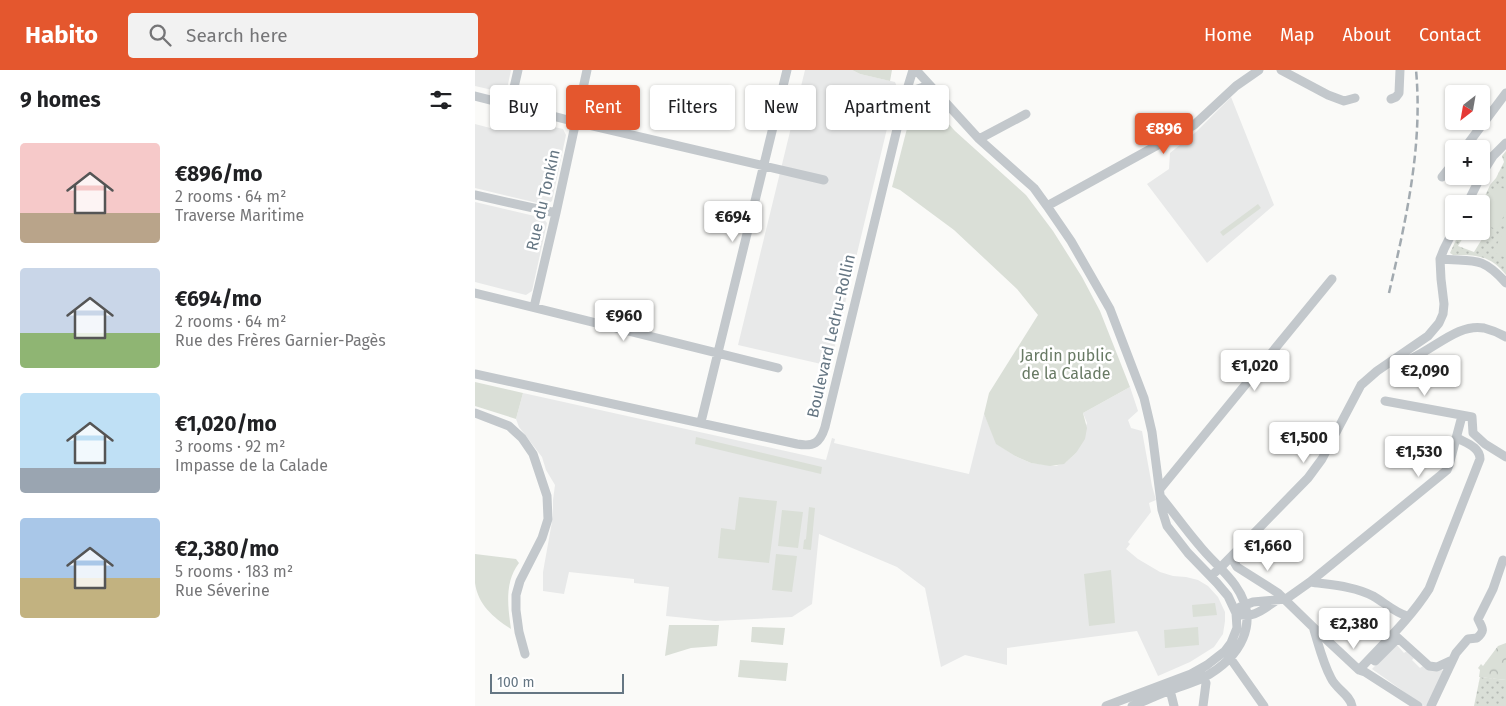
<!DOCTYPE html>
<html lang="en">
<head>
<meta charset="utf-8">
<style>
  body { margin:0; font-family:"Fira Sans",sans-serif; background:#f2f2f2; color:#202124; height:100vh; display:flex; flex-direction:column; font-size:19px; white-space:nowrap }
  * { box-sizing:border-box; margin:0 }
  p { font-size:16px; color:#757577 }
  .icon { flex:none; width:28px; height:28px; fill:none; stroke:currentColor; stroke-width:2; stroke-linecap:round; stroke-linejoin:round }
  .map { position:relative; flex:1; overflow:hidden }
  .details { display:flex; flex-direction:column; background:#fff; width:475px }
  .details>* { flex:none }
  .top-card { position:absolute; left:15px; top:15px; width:475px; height:45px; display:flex; gap:10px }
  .needle { width:32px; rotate:211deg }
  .fabs { position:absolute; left:970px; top:15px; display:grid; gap:10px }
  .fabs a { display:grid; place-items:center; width:45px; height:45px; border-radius:5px; background:#fff; box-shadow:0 1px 4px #0004; font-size:25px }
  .scale { position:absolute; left:15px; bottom:12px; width:134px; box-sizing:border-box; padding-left:5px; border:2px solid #657683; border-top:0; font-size:14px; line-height:18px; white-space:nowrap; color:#657683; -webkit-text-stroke:4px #fff; paint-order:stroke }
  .price { position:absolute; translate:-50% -42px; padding:0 11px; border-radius:5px; background:#fff; color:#222; font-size:16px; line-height:32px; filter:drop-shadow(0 1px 2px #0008) }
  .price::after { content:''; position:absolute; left:50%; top:30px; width:15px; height:11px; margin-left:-8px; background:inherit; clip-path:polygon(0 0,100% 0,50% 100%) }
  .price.on { background:#e4572e; color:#fff }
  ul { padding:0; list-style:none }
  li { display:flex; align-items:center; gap:15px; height:125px; padding:0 20px }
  li span { display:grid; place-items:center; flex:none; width:140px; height:100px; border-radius:5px; color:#555 }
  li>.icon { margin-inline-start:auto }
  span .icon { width:60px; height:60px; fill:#fffc; stroke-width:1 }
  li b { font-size:21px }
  h2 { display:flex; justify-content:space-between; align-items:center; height:60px; padding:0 20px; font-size:21px }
  .chip { padding:0 18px; border-radius:5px; background:#fff; box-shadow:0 1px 4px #0004; font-size:18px; line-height:45px }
  .chip.on { background:#e4572e; color:#fff }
  header { display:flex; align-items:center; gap:30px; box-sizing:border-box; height:70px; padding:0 25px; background:#e4572e; color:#fff }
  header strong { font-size:24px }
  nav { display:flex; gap:28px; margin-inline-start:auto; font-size:18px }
  .search { width:350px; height:45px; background:#f2f2f2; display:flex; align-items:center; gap:12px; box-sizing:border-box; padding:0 18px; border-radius:5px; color:#757577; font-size:19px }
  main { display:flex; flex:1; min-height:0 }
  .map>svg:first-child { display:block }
</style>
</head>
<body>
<header>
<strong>Habito</strong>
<div class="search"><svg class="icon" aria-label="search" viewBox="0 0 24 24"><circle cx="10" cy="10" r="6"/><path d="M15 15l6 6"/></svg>Search here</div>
<nav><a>Home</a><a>Map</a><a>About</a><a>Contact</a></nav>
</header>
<main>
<section class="details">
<h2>9 homes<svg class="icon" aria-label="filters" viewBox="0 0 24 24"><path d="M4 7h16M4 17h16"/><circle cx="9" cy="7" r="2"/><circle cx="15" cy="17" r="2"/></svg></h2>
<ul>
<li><span style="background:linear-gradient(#f6c9c9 70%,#b9a48a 0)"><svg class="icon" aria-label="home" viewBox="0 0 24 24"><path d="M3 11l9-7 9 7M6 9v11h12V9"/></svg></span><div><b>€896/mo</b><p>2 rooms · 64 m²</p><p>Traverse Maritime</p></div></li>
<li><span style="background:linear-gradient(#c9d6e8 65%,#8fb573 0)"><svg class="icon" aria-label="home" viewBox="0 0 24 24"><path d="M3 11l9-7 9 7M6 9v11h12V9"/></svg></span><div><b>€694/mo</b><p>2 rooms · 64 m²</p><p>Rue des Frères Garnier-Pagès</p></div></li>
<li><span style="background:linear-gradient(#bfe0f5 75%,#9aa5b1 0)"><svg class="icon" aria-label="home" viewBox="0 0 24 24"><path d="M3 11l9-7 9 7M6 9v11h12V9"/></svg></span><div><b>€1,020/mo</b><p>3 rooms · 92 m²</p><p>Impasse de la Calade</p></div></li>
<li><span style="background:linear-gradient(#a9c7e8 60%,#c2b280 0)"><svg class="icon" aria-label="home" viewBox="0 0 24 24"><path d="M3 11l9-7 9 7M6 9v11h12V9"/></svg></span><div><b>€2,380/mo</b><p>5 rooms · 183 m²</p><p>Rue Séverine</p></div></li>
</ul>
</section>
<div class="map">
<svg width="1031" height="636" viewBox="0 0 1031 636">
  <defs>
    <pattern id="grass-dots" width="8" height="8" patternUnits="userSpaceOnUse" patternTransform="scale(1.25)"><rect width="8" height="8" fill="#dadfd7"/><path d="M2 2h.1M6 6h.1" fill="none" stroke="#b4b9b4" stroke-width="1.8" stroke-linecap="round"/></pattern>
    <pattern id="forest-crowns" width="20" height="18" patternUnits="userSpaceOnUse" patternTransform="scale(1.25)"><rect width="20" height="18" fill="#dadfd7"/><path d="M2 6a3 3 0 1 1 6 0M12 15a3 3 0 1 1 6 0" fill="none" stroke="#b4b9b4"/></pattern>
  </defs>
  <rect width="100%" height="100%" fill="#fafaf8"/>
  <!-- built -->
  <path fill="#e8e9e9" d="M0,0H36L32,19L26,22L0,16Z
    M330,0H377L385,4L420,12L422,17L355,296L263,275Z
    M756,27L799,135L732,193L672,114L694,99L695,83L721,62Z
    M23,44L88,59L91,65L77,131L71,135L0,118V54L19,59Z
    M0,132L68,148L72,153L57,221L51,225L0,212Z
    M655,317L663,341L653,350L656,358L667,361L677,416L681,430L674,433L676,442L653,472L655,474L651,479L663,489L685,502L698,506L711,507L723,510L733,516L743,527L750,542V551L748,564L739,577L715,592L683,606L662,561L532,578V595L490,585L466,597L450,518L422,497L344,464L337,534L317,547L240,551L191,546L194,517L159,513V509L94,502L89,524L68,521V502L78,446V430L80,415L71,400L67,387L44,357L41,349L48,323L351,390L357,368L360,369L359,373L494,404L509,344L522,374L540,386L556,393L581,396L591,392L601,383L612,353L608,343Z
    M921,574L929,583L932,581L939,588L937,590L945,598L948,596L970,601L954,636H949L897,599Z"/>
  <!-- grass -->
  <path fill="url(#grass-dots)" d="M1031,81V205C1016,185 1001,185 978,185L975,183L985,161H992L983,176L999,182L1007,169L1000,164L999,161H1006V135L1015,115L1021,108L1029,92L1027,86Z
    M1005,607L1031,610V636H999Z"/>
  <!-- forest -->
  <path fill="url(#forest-crowns)" d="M1031,573V610L1004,607L1005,600L1003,598L1006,594L1008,596L1023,576Z"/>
  <!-- green -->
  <path fill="#dadfd7" d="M377,0H417L415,11L385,4Z
    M448,27L451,29L453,34L457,35L480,61L551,125L578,161L607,207L625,241L655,317L608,343L612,358L610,369L601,383L589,394L575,396L556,393L540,386L521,374L509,344L514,323L563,245L542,219L479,160L425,120L417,117L438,35L436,31Z
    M1021,115L1031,120V141L1022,160L1006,152V143Z
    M783,134L786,138L748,166L745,162Z
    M1031,157V188L1018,182Z
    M0,312L48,323L41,349L0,336Z
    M221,367L347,397L346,404L220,374Z
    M264,427L302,431L294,493L243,488L246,458L260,460Z
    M334,437L340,438L336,480L328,479L329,470L331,469Z
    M307,440L328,442L323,478L303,476Z
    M0,484L41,489L44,493C29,513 33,537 36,559C19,548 3,535 0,513C0,504 0,493 0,484Z
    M301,484L322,486L317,522L297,520Z
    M636,500L640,553L614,556L609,504Z
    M740,533L742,545L718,547L717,535Z
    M194,555H244L242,576L216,578L190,586Z
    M277,557L310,558L308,575L276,572Z
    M723,557L724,575L690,578L689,560Z
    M265,590L313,593L311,611L263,607Z"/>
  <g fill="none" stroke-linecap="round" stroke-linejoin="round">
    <!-- minor -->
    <path stroke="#c3c8cc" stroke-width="9" d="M441,0L504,69L559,118L572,136L596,171L635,239L669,328L677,362L687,440L692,456L713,483L742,513L753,526L761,543L762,558L756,573L750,581L732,595L716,604L631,636
      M806,0L853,25L869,31L880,28
      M0,26L101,52L349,110
      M430,26C438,20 446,17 455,16
      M916,29L921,27L924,23L925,0
      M35,35L43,0
      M504,69L551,44
      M989,79L1031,23
      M1006,105L1018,86L1031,73
      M967,107L979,92
      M0,125L81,143
      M992,134L1006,106
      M572,136L719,55L761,16L784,0
      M965,189C999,192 1006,185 1031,213
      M0,223L303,298
      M59,237L81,143L112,0
      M917,294C950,291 978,252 1009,258C1017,260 1024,263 1031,267
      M0,304L322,374C339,377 345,373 350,357L430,26L438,0
      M910,331L997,347L998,363L1010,374L1031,387
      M0,343L34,356L47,368L58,384L72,426L73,449L67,468L45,511L41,525V540L44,562L50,584
      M226,352L312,0
      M685,419L857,209
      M758,485L759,492L762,497L803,523L839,558L884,600L890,602L943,636
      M736,506L746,497L833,408L847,389L886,315L902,301L953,266L964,253L968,244L969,234L966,209L965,189L969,179L979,159
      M835,512C856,515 879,516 898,526C910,533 919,542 932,546
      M802,530C790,538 776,551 761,543L765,537L778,532L811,529L835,512L966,405L972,400L974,395L987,346
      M839,560C844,576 848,593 856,608C861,619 875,625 877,636
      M753,585L789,636
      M900,591L923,568L954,596L962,597L977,590
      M884,600C908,574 935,549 954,519L1005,389C1005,377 991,373 982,368
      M727,605L731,613L728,636
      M695,620L699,636
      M657,636C670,631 682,625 696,620C706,616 718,613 728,608C765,588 787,553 760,515C749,500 735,489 724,475C711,460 699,443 686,427
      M956,636L981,583L993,569L1002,568C1011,560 1007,558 1003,549L1018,519L1028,490"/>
    <!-- rail -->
    <path stroke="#a2aab0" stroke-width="2.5" stroke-dasharray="8 4" stroke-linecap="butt" d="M914,223C931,150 948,76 941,0"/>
  </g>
  <g text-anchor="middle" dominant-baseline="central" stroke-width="5" stroke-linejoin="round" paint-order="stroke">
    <!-- street labels -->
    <g font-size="16" fill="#657683" stroke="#fff">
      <text transform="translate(68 130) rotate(-77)">Rue du Tonkin</text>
      <text transform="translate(356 266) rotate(-77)">Boulevard Ledru-Rollin</text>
    </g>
    <!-- park labels -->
    <g font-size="16" fill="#687a64" stroke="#fff">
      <text x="591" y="285">Jardin public<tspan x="591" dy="18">de la Calade</tspan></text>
    </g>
  </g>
</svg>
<div class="fabs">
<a><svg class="needle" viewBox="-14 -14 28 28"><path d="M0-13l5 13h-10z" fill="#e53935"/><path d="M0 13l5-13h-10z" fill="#757577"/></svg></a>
<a>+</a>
<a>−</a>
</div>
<div class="scale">100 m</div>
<b class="price on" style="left:689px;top:85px">€896</b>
<b class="price" style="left:258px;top:173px">€694</b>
<b class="price" style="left:149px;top:272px">€960</b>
<b class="price" style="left:780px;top:322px">€1,020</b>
<b class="price" style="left:950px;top:327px">€2,090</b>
<b class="price" style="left:829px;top:394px">€1,500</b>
<b class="price" style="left:944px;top:408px">€1,530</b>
<b class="price" style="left:793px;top:502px">€1,660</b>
<b class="price" style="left:879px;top:580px">€2,380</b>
<div class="top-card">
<a class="chip">Buy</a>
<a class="chip on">Rent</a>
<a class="chip">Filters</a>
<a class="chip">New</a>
<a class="chip">Apartment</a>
</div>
</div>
</main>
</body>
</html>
